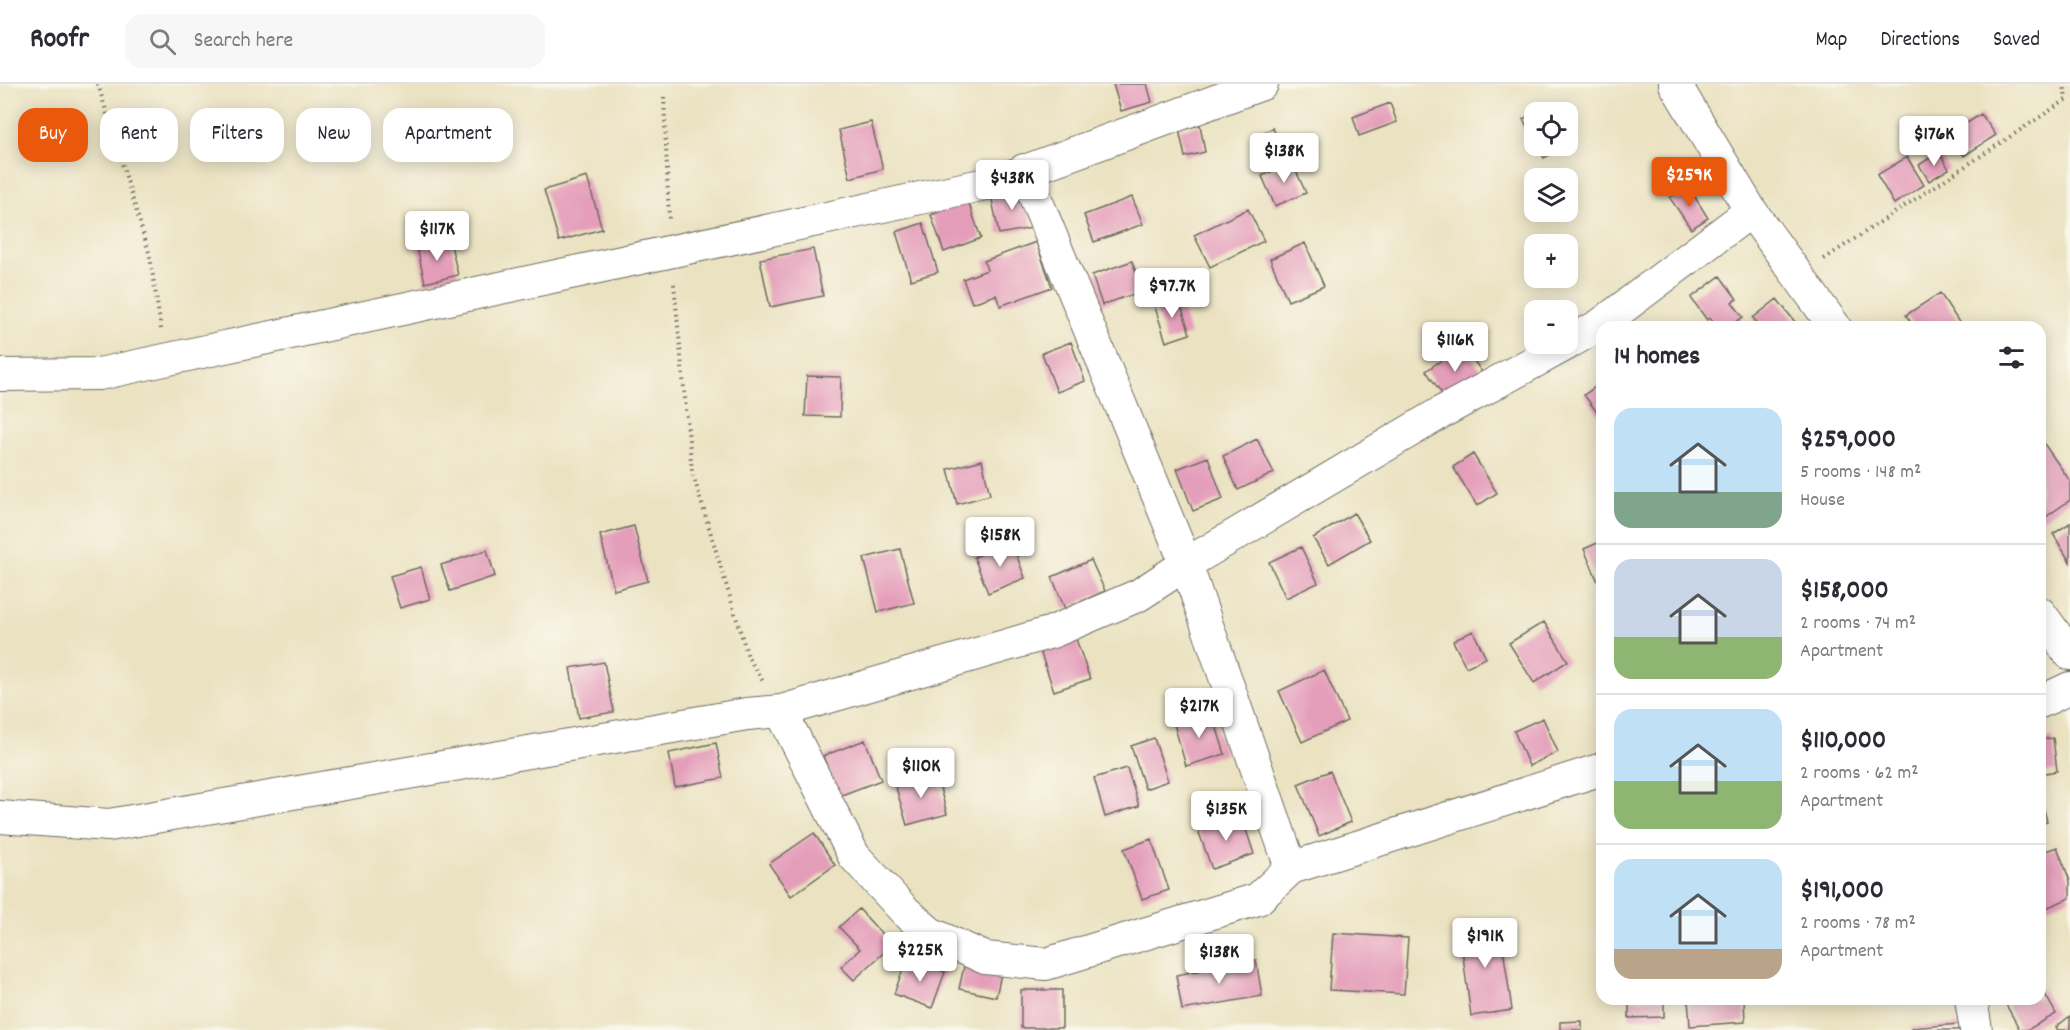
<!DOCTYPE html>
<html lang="en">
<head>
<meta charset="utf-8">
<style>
  body { margin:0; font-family:Dekko,sans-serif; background:#f7f7f7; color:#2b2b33; height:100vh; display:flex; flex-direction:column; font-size:22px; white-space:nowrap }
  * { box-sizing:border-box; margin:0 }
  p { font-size:20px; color:#7c7c81 }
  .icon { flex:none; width:33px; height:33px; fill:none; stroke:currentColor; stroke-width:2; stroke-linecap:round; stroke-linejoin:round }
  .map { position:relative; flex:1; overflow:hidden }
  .panel { position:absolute; left:1596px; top:237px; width:450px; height:684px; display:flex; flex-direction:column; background:#fff; border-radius:18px; box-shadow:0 3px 15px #0003 }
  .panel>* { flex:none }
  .banner { position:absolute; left:18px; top:24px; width:570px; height:54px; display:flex; gap:12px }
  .tools { position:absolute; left:1524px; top:18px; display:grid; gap:12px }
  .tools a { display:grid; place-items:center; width:54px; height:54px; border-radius:12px; background:#fff; box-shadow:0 3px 15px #0003; font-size:30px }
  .price { position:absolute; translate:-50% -51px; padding:0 14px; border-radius:6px; background:#fff; color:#222; font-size:20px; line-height:39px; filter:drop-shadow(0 2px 3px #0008) }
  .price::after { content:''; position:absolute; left:50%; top:36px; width:18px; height:14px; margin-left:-9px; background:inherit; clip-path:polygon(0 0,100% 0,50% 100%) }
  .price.active { background:#ea580c; color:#fff }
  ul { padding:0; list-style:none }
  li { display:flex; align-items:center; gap:18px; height:150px; padding:0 18px }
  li+li { border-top:2px solid #e1e1e2 }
  li span { display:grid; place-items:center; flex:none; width:168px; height:120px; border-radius:18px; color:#555 }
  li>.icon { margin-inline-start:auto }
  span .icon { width:72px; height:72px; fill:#fffc; stroke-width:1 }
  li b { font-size:26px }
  h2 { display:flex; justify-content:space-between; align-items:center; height:72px; padding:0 18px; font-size:26px }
  .chip { padding:0 21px; border-radius:18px; background:#fff; box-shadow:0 3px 15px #0003; font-size:21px; line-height:54px }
  .chip.active { background:#ea580c; color:#fff }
  header { display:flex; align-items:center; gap:36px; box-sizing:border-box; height:84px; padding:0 30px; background:#fff; border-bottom:2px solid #e1e1e2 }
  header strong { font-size:28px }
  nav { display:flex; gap:33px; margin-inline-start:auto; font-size:21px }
  .search { width:420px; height:54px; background:#f7f7f7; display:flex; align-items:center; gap:15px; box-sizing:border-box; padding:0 21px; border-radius:18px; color:#7c7c81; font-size:22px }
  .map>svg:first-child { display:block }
</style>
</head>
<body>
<header>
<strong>Roofr</strong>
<div class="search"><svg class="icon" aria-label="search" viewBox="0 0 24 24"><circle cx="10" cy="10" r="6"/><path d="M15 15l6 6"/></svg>Search here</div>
<nav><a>Map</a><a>Directions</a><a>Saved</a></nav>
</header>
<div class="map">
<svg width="2070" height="946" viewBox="0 0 2070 946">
  <rect width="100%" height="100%" fill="#fbf7ec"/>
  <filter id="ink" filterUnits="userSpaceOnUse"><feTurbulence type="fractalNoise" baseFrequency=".0167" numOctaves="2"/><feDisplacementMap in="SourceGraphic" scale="12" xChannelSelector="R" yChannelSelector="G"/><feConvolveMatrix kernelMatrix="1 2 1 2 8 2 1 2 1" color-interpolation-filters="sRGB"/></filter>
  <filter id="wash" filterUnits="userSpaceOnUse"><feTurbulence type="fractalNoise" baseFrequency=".008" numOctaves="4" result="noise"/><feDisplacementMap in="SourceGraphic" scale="24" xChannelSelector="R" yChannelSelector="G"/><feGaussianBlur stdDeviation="1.35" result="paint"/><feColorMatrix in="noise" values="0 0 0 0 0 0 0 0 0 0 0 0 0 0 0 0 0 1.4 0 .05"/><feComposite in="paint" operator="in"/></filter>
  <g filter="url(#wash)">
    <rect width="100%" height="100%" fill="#eae2c1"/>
    <g id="blocks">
      <!-- building -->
      <path fill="#e49eba" d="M1113,0H1147L1152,18L1121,27Z
        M1390,19L1397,38L1359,52L1353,33Z
        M1534,29V56L1523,35Z
        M1981,30L1996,51L1964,72L1950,50Z
        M871,38L883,85L850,94L839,46Z
        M1200,41L1205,68L1185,73L1179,46Z
        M1273,44L1284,69L1264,78L1253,53Z
        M1537,62H1566L1544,74Z
        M1939,68L1949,85L1929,97L1919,81Z
        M1907,73L1924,101L1894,120L1877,91Z
        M1292,78L1306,109L1275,122L1262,92Z
        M587,93L602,145L559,157L544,106Z
        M1688,102L1708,134L1691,145L1670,114Z
        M1025,104L1032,144L999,150L991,111Z
        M1132,113L1143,140L1094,158L1084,131Z
        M968,117L981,154L944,168L931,131Z
        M1248,125L1264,157L1210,183L1194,151Z
        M923,139L938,188L911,196L896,148Z
        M450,157L458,191L425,199L417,164Z
        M1036,158L1052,203L1000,222L996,211L972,219L963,195L987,186L984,177Z
        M1305,159L1324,202L1288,217L1270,175Z
        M813,165L823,212L770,223L760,175Z
        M1132,177L1142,207L1102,221L1092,191Z
        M1720,192L1737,215L1732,218L1743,233L1729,243H1717L1710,234L1707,236L1691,214Z
        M1940,209L1962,243H1914L1906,231Z
        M1178,212L1190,250L1166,258L1154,220Z
        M1777,215L1799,243H1760L1753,234Z
        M1071,258L1085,297L1057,308L1042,269Z
        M1463,261L1484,291L1447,317L1426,287Z
        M807,292L841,293L840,333L805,332Z
        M1602,298V335L1584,311Z
        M2040,354L2070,397V416L2043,435L2040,431Z
        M1257,355L1274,389L1238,406L1223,372Z
        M1473,370L1497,409L1477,422L1453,383Z
        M1208,373L1223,415L1193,427L1177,385Z
        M982,376L990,411L957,420L948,385Z
        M1354,429L1370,456L1329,480L1313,454Z
        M2070,439V478L2053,450Z
        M634,442L648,497L614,506L600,451Z
        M1602,457V507L1584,465Z
        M1012,459L1025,494L988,509L974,473Z
        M1301,463L1318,499L1286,514L1269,478Z
        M900,465L914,519L878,528L864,474Z
        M487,466L495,492L450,507L441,481Z
        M1091,476L1105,507L1065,525L1052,493Z
        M421,483L430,515L400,524L390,492Z
        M1544,538L1568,577L1534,599L1509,559Z
        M1473,547L1486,574L1466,583L1453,557Z
        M1076,555L1090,595L1054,607L1040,567Z
        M604,578L614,628L579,634L570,584Z
        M1324,586L1347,637L1302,658L1279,607Z
        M1212,629L1225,670L1186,682L1174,640Z
        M1543,634L1558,668L1529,682L1514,647Z
        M1154,654L1168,697L1145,705L1131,662Z
        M2053,654L2057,687L2040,690V656Z
        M865,656L881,696L839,712L823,672Z
        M716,659L723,694L675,703L669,669Z
        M1127,684L1139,722L1105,733L1094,694Z
        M1330,687L1351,738L1319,752L1298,700Z
        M936,689L947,730L907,741L895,700Z
        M2043,721L2047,738L2040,740V722Z
        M1241,730L1254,770L1212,785L1198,746Z
        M814,749L835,781L791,812L769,780Z
        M1151,755L1169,806L1142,815L1124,765Z
        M2057,763L2070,797V814L2046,824L2040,810V769Z
        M859,825L892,861L854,896L841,883L860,865L839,843Z
        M1499,837L1512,926L1471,932L1459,843Z
        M1333,849L1408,854L1404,910L1329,906Z
        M907,874L945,888L932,924L894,910Z
        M1256,876L1262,912L1182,926L1176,891Z
        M964,882L1001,890L996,913L959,905Z
        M2040,901L2056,930L2027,946H2020L2003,915H2040Z
        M1021,906H1062V944H1021Z
        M1629,915H1664V933L1629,934Z
        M1688,915H1744L1745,938L1690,942Z
        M2070,932V946H2058L2056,943Z
        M1582,937V946H1560V938Z
        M1959,940V946H1911V944Z"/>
    </g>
  </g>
  <g filter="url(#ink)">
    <use href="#blocks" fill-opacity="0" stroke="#6e6b60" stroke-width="1.5"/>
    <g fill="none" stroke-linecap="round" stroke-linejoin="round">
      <defs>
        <path id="street" d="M1024,86L1186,480L1291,784
          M1751,127L1835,243
          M1568,259L1600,241L1751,127L1675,0
          M0,291L99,290L995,98L1262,0
          M2040,529L2070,570
          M2040,618L2070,604
          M781,627L854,772L905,827L930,849L985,874L1046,880L1258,815L1291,784L1602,685
          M0,733L109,741L747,630L781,627L1052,548L1139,511L1186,480L1442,328L1567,260
          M1971,915L1976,946"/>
      </defs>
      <!-- street casing -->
      <use href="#street" stroke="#6e6b60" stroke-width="34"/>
      <!-- path -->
      <path stroke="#6e6b60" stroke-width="4" stroke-dasharray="1.5 4.5" stroke-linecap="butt" d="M98,0L150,172L161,245
        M664,13L669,135
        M1824,175L2066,16L2064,0
        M674,200L692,387L748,573L764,599"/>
      <!-- street -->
      <use href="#street" stroke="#fff" stroke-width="32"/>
    </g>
  </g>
</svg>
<div class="tools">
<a><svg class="icon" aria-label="locate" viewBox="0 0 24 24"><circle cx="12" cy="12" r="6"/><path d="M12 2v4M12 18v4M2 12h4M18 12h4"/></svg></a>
<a><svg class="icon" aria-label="layers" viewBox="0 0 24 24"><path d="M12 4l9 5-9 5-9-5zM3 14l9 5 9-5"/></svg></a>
<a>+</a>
<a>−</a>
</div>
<b class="price" style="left:1934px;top:83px">$176K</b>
<b class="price" style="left:1284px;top:100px">$138K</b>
<b class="price active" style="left:1689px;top:124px">$259K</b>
<b class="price" style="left:1012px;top:127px">$438K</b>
<b class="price" style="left:437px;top:178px">$117K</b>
<b class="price" style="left:1172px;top:235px">$97.7K</b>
<b class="price" style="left:1455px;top:289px">$116K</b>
<b class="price" style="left:1000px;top:484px">$158K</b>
<b class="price" style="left:1199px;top:655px">$217K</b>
<b class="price" style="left:921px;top:715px">$110K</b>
<b class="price" style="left:1226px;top:758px">$135K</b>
<b class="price" style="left:1485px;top:885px">$191K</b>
<b class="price" style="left:920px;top:899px">$225K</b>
<b class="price" style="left:1219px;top:901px">$138K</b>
<div class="banner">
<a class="chip active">Buy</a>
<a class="chip">Rent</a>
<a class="chip">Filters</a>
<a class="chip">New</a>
<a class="chip">Apartment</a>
</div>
<section class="panel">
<h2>14 homes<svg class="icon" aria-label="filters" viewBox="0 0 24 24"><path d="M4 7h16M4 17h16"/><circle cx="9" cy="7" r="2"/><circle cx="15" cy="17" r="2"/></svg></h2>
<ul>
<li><span style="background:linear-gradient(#bfe0f5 70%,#7fa58c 0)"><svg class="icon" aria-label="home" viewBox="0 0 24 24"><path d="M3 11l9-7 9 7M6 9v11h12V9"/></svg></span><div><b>$259,000</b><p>5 rooms · 148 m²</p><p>House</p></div></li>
<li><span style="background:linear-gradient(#c9d6e8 65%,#8fb573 0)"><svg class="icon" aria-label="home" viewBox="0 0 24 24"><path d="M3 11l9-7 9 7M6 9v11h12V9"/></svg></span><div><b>$158,000</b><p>2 rooms · 74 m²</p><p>Apartment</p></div></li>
<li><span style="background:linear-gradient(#bfe0f5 60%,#8fb573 0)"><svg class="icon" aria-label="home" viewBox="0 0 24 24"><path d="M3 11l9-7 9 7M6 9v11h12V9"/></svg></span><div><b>$110,000</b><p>2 rooms · 62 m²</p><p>Apartment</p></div></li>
<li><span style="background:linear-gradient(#bfe0f5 75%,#b9a48a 0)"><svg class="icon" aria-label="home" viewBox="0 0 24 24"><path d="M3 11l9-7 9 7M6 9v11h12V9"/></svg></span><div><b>$191,000</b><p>2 rooms · 78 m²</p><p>Apartment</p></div></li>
</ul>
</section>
</div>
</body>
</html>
